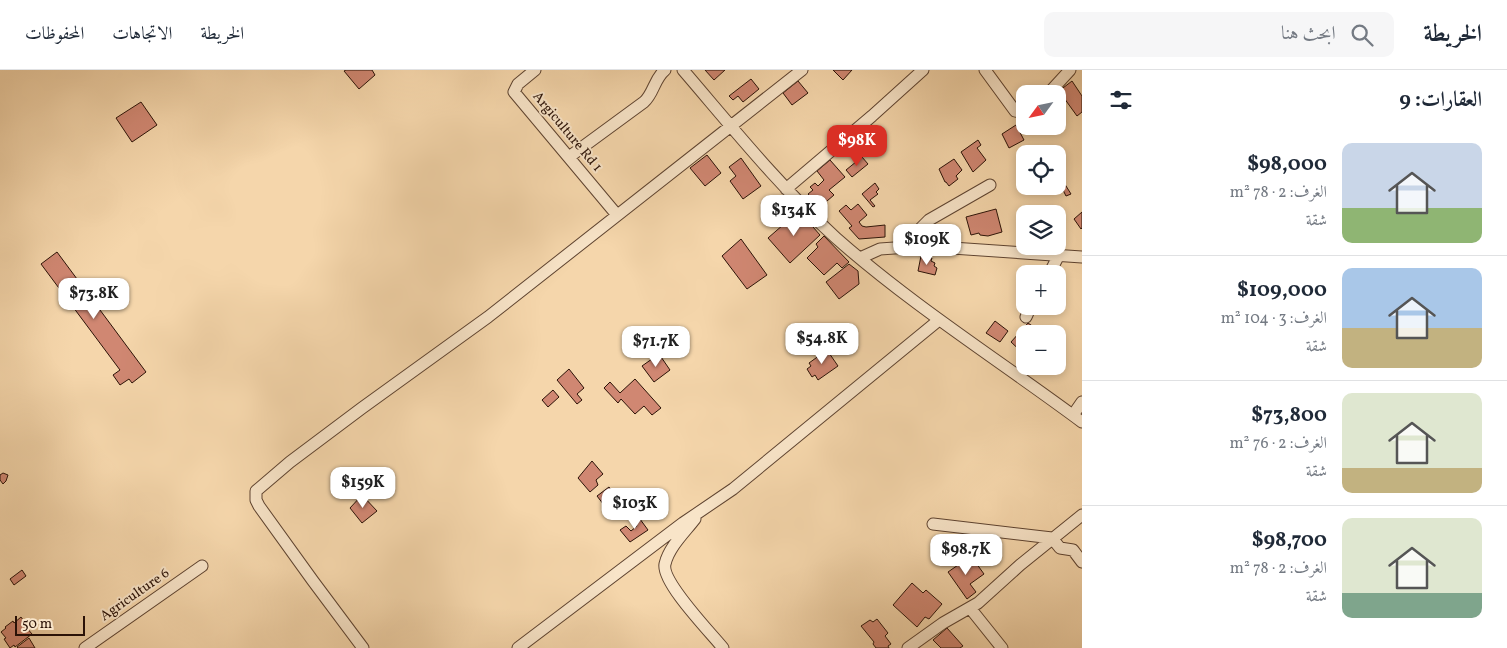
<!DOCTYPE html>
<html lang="ar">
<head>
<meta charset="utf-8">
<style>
  body { margin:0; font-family:Vollkorn,Amiri,serif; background:#f6f6f7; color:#1f2937; direction:rtl; height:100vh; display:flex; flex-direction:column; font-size:19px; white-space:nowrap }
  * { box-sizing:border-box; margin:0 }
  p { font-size:16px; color:#747a83 }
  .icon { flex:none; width:28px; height:28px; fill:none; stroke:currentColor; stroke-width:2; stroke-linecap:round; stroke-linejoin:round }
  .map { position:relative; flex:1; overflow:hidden; direction:ltr }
  .panel { display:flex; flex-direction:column; background:#fff; width:425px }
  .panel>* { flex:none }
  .needle { width:32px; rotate:237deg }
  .controls { position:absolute; left:1016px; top:15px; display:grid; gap:10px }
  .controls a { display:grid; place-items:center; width:50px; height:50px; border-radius:10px; background:#fff; box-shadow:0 2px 8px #0003; font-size:25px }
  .scale { position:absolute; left:15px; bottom:12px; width:70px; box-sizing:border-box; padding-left:5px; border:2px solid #2b1207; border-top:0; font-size:14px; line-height:18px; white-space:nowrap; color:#2b1207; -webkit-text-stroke:4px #f8e4c8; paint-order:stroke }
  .price { position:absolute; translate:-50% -42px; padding:0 11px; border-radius:10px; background:#fff; color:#222; font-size:16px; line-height:32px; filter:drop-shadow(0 1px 2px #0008) }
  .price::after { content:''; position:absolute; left:50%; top:30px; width:15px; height:11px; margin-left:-8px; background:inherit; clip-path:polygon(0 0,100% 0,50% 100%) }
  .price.current { background:#d93025; color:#fff }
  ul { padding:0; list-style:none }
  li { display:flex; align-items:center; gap:15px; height:125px; padding:0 25px }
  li+li { border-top:1px solid #e0e1e3 }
  li span { display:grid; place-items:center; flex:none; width:140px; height:100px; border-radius:10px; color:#555 }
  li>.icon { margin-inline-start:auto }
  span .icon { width:60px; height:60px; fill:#fffc; stroke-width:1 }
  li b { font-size:21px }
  h2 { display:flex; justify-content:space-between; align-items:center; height:60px; padding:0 25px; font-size:21px }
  header { display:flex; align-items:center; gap:30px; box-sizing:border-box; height:70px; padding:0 25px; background:#fff; border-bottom:1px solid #e0e1e3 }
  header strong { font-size:24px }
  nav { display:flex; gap:28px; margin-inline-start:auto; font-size:18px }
  .search { width:350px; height:45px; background:#f6f6f7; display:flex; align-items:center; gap:12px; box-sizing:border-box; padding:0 18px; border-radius:10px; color:#747a83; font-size:19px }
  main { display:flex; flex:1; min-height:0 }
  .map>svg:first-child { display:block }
</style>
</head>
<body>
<header>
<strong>الخريطة</strong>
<div class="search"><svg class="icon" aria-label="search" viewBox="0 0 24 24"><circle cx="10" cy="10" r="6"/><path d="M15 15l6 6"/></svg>ابحث هنا</div>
<nav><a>الخريطة</a><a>الاتجاهات</a><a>المحفوظات</a></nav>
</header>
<main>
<section class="panel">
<h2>العقارات: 9<svg class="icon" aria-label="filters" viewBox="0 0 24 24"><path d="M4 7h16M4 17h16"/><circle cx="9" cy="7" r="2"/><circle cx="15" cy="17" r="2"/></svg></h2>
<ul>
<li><span style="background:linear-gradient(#c9d6e8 65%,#8fb573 0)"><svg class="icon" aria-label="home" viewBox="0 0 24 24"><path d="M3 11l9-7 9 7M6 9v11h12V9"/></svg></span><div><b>$98,000</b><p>الغرف: 2 · 78 m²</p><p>شقة</p></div></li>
<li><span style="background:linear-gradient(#a9c7e8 60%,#c2b280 0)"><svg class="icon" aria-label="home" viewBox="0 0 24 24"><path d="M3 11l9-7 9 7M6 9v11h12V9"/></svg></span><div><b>$109,000</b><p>الغرف: 3 · 104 m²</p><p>شقة</p></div></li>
<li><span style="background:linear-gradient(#dfe7d0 75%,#c2b280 0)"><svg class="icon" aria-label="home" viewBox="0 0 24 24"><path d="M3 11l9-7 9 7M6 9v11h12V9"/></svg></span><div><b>$73,800</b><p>الغرف: 2 · 76 m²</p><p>شقة</p></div></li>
<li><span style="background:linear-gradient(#dfe7d0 75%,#7fa58c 0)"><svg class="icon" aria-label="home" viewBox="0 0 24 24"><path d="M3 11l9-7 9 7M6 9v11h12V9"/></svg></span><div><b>$98,700</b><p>الغرف: 2 · 78 m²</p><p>شقة</p></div></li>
</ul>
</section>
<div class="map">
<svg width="1082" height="578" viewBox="0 0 1082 578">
  <rect width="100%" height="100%" fill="#f5d6ab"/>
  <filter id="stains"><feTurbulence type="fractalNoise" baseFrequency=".004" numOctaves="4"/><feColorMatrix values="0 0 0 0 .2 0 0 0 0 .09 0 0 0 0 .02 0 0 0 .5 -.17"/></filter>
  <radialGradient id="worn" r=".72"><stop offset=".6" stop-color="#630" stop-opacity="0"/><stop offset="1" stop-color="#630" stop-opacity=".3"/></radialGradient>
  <!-- building -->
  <path fill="#d08772" stroke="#2b1207" d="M346,0H372L375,5L359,19L344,1Z
    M705,0H725L714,10Z
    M833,0H852L843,10Z
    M751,9L759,19L743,32L738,26L733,30L729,26Z
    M798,11L808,23L792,35L783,23Z
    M1072,11L1082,26V42L1077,46L1059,21Z
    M141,32L157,55L132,72L116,48Z
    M1016,55L1024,70L1009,78L1002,64Z
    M978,70L981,75L977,78L986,90L973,102L961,82Z
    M1038,76L1043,84H1032L1030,82Z
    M707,85L721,103L705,116L690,98Z
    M862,87L868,94L852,107L846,100Z
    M741,88L761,116L743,129L730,111L736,106L729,97Z
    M954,89L962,100L956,106L958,109L949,116L946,112H945L939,99Z
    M830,90L845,107L829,120L834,125L820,137L808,124L813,120L810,117L815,113L818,116L824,110L817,101Z
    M1061,108L1071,124L1066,126L1063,120L1060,123L1057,118L1059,116L1058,110Z
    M875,113L879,119L876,122L878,124L870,130L875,136L873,137L862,124Z
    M858,134L867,145L859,152L862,156L866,157L885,155V167L859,169L849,158L852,156L839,141L846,135L851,140Z
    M996,139L1002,162L988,166L980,165L979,163L971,165L966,147Z
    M799,141L820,165L790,193L768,168Z
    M1082,142V158L1081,159L1074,149Z
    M824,166L849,192L842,198L837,193L824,205L807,188L818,177L816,174Z
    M741,169L767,205L747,219L722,186Z
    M57,182L146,302L132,313L129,309L120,315L113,305L120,300L41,194Z
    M921,186L932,188L931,191L935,193L934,196L937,198L935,205L918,201Z
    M849,194L858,201L859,214L839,229L826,212Z
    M995,251L1008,261L1000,272L986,263Z
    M1028,253L1044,264H1025V285L1011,272Z
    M827,280L838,296L818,310L815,305L812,307L807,299L811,296L809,293Z
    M659,284L670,300L654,312L642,296Z
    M569,299L584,318L577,324L582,330L577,334L557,310Z
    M635,309L661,338L652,345L644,336L635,344L621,329L618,333L604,318L610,312L620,323Z
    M553,320L559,327L548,337L542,330Z
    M592,391L603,404L596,410L598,415L590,422L578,408Z
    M3,403L8,405L6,411L3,414L0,410V405Z
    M609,417L621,434L610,440L607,439L597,426Z
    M362,425L377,441L362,453L350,438Z
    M637,445L648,460L630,472L620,460L626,456L631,461L637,456L632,448Z
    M971,486L984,504L970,514L976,522L967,529L948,502Z
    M22,500L26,506L14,515L10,509Z
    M912,513L923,523L926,520L942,534L929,549L925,547L917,557L893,535Z
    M21,547L26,554L23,556L25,558L26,557L32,564L15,577L14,575L10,578L4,569L6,568L1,562L6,558L5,557L13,551L14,553Z
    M877,549L888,563L885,566L891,574L888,576L889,578H876L873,574L874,572L861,556L870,550L873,552Z
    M947,558L963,576L960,578H941L933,570Z
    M29,568L35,578H18L17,577Z"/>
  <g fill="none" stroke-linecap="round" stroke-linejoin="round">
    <defs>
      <path id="minor" d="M535,0L518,14L514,22L617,145
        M683,0C732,57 780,117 836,168C913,236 1000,291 1082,352
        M985,0L1015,41L1025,43
        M1048,24L1070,0
        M569,87L644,32C654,23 654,9 665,0
        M786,119L872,46L923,0
        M910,177L919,160L929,150L990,115
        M860,188L880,179L923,176L1082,187
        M1049,204L1059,185
        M1026,247L1031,236
        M1073,345L1082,332
        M695,449C685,462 669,477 665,494C661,512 711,563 723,578
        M933,454L1052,468L1060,478L1073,480L1082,492
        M970,538L1002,578
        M85,578L202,496
        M363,578L313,511L259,436L256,430V421L290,392L362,338L488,247L802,0
        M518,578L683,453L733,419L939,250
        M908,578L943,553L978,533L1020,495L1082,445"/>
    </defs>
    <!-- minor casing -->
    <use href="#minor" stroke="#5e4330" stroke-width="13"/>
    <!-- minor -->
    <use href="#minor" stroke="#f8e4c8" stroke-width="11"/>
  </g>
  <g text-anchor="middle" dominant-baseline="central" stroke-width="4" stroke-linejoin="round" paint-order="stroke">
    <!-- street labels -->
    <g font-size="14" fill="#2b1207" stroke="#f8e4c8">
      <text transform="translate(567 62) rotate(50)">Argiculture Rd 1</text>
      <text transform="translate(135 525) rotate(-35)">Agriculture 6</text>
    </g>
  </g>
  <rect width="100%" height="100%" filter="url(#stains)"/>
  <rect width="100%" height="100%" fill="url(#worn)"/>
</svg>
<div class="controls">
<a><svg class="needle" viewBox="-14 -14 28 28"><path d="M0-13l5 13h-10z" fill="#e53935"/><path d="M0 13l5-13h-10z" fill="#747a83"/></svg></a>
<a><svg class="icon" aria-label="locate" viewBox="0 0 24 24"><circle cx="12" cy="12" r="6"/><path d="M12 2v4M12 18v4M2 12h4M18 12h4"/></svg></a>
<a><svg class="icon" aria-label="layers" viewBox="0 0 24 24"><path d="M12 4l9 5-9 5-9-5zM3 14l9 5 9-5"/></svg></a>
<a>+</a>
<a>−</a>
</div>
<div class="scale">50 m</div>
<b class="price current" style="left:857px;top:97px">$98K</b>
<b class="price" style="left:794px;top:167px">$134K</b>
<b class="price" style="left:927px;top:196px">$109K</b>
<b class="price" style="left:94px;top:250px">$73.8K</b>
<b class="price" style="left:822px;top:295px">$54.8K</b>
<b class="price" style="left:656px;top:298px">$71.7K</b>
<b class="price" style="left:363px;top:439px">$159K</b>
<b class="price" style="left:635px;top:460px">$103K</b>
<b class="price" style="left:966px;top:506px">$98.7K</b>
</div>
</main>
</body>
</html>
